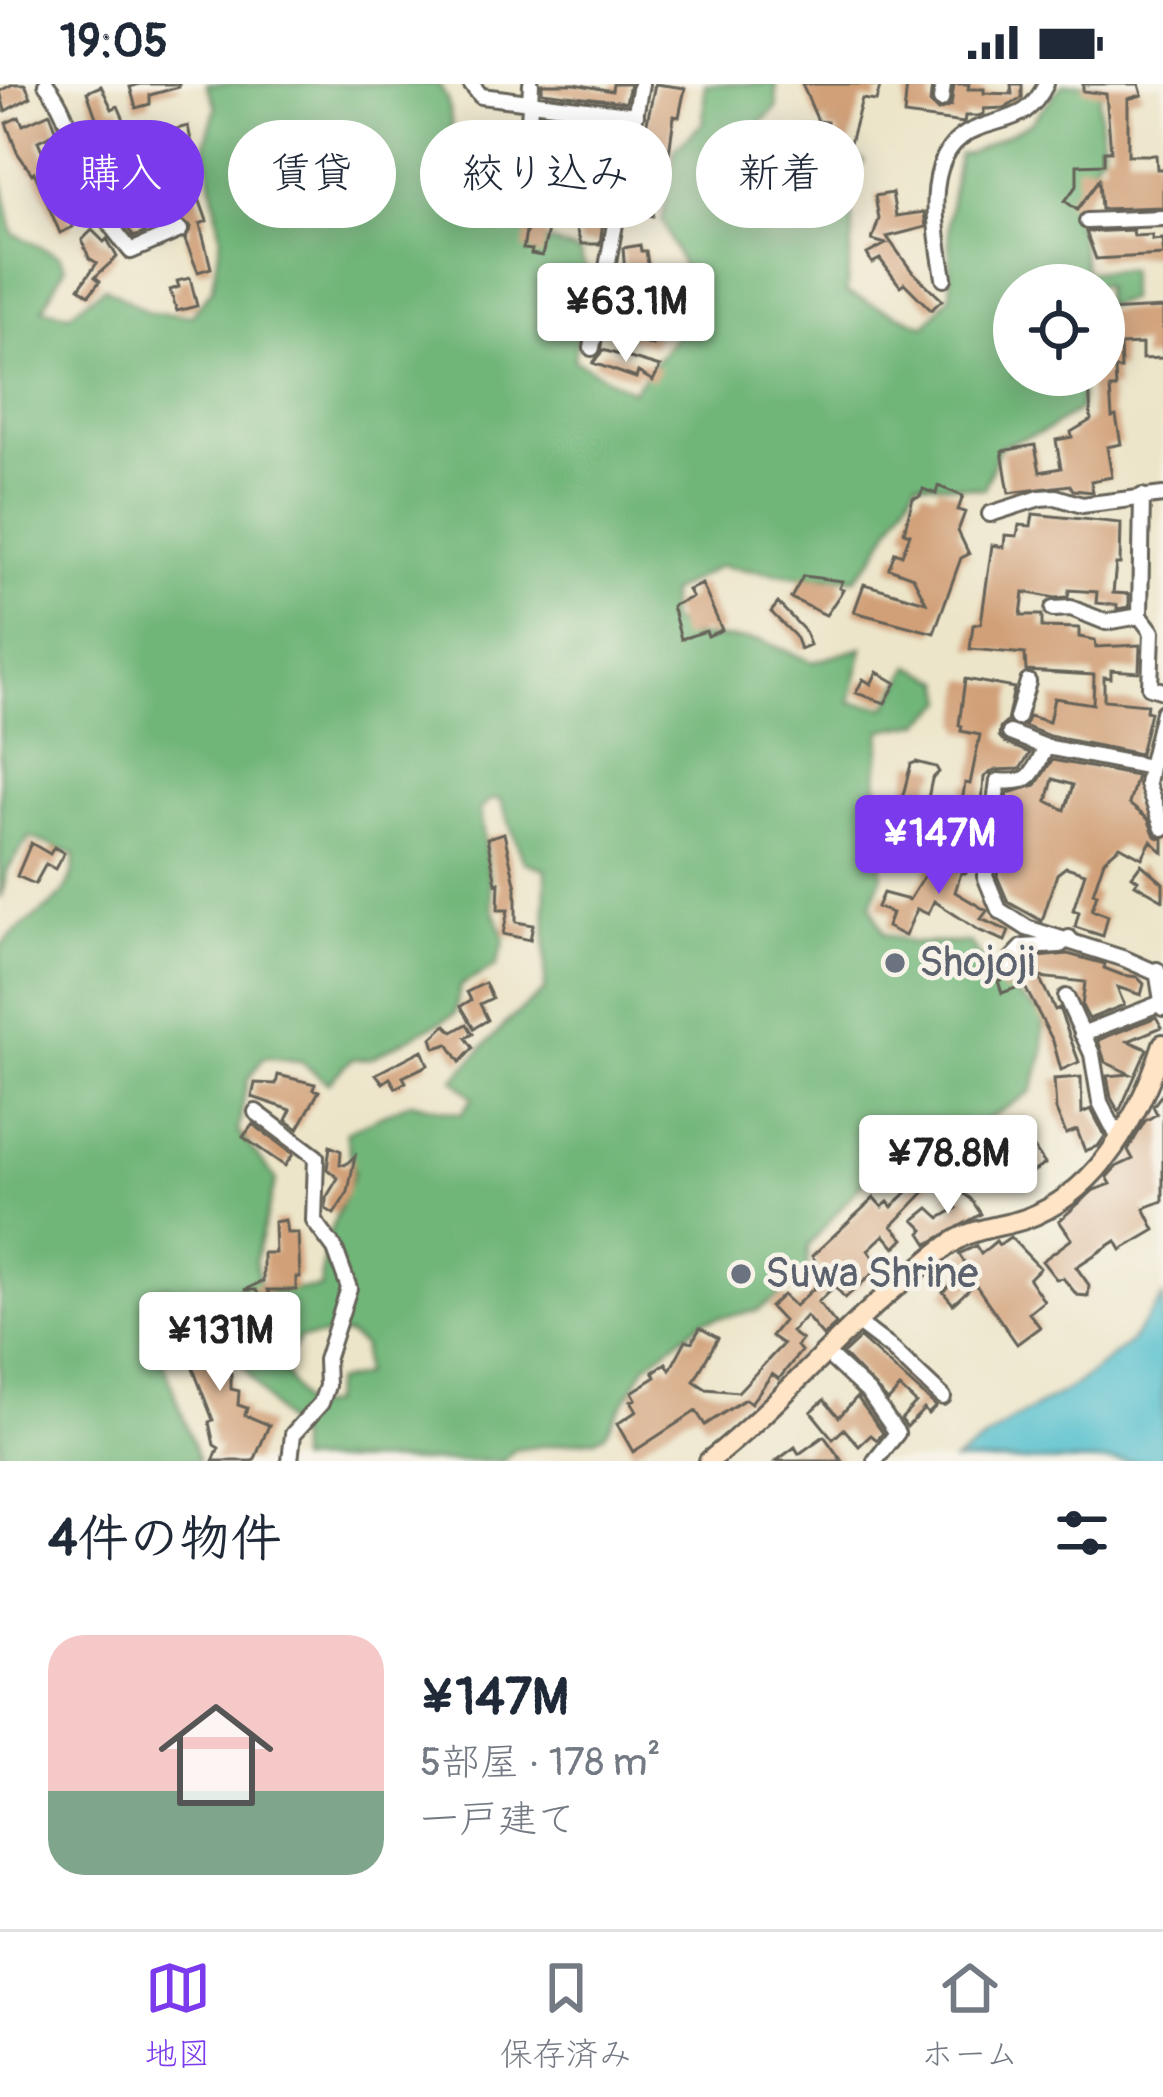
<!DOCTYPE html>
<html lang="ja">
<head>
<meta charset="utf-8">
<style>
  body { margin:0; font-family:Pangolin,"Klee One",sans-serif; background:#f2f2f3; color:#1f2937; height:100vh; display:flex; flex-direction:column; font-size:45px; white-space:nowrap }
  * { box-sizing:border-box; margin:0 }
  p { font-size:39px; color:#747a83 }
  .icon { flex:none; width:66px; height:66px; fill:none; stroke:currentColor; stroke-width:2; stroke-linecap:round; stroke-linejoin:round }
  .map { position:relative; height:1377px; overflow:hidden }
  .side { display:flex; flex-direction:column; background:#fff; flex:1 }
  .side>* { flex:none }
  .hud { position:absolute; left:36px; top:36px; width:1092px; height:108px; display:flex; gap:24px }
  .buttons { position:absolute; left:993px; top:180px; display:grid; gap:24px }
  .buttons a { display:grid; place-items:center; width:132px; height:132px; border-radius:50%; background:#fff; box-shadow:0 6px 30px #0003; font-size:60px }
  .price { position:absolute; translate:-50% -102px; padding:0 27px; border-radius:12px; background:#fff; color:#222; font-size:39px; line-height:78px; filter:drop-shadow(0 3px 6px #0008) }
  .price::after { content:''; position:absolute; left:50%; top:72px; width:36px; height:27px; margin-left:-18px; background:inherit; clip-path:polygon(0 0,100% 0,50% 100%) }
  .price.active { background:#7c3aed; color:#fff }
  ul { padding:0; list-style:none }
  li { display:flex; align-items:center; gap:36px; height:300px; padding:0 48px }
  li span { display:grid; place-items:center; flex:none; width:336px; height:240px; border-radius:36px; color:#555 }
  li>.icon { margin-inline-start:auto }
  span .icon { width:144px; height:144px; fill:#fffc; stroke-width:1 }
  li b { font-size:51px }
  h2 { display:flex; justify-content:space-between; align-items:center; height:144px; padding:0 48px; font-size:51px }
  .chip { padding:0 42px; border-radius:54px; background:#fff; box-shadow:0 6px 30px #0003; font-size:42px; line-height:108px }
  .chip.active { background:#7c3aed; color:#fff }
  .status { display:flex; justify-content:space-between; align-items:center; height:84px; padding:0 60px; background:#fff; direction:ltr }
  .status svg { height:33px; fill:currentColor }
  .tabs { display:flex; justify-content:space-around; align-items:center; height:168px; border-top:3px solid #e0e1e3; background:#fff; font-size:33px; color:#747a83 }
  .tabs a { display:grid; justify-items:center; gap:6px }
  .tabs .active { color:#7c3aed }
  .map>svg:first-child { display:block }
</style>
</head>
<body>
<div class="status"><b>19:05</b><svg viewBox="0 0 49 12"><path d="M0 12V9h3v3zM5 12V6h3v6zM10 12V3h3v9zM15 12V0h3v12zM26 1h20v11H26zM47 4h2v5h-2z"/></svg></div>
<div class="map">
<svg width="1163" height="1377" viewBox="0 0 1163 1377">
  <rect width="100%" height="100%" fill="#f7f3e8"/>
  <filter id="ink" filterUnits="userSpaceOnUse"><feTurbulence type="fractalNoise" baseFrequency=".00833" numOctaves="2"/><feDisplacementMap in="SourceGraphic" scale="24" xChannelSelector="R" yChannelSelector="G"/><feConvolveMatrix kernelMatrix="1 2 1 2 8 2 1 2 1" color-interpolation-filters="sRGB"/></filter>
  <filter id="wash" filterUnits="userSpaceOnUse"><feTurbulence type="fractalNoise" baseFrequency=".004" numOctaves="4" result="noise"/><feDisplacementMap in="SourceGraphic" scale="48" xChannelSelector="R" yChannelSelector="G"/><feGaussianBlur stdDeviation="2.7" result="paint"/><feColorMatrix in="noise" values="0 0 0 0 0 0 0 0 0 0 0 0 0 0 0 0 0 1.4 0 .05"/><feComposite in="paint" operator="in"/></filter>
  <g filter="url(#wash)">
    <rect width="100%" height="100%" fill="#ece5c9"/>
    <!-- forest -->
    <path fill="#71b679" stroke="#46694a" stroke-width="3" fill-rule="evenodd" d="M206,0H439L448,18L456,66L501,140L579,168L587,189L574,276L632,307L681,245L684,186L662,136L675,65L703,39L705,0H776L777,24L737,59L747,79C809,45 803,35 864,77L850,104L853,150L846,209L925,242L951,211L948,134L959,70L969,69L1030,39L1063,0H1103L1099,18L1103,66L1071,110L1086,188L1129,185L1128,216L1104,222V201H1014V291H1083L1080,325L1047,346L1000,362L984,405L917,397L874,473L855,494L800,493L719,482L670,509L669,536L692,552L762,557L813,578L863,564L850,618L887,623L911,582L943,597L947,617L921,639L882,646L877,691L882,792L871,821L884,850L913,859H970L996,894L1043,932L1044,968L1032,1007C982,1039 955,1062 893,1044L892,1063L808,1163L807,1192L757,1227L704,1236L647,1280L605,1350L596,1355L514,1366L503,1377H297V1355L256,1301L209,1227L185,1216L167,1201L148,1210L144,1223L199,1377H0V863C30,827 73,825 75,771L30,753L8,785L0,816V87L13,149L59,172L65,183L43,225L69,230L105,203L149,229L192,231L212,205L221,153L205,60L216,23ZM500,715L524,778L546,785L545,906L505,940L454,995L473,1014L461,1030L411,1018L346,1048L354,1089L326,1157L320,1204L261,1207L255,1176L276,1095L238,1048L247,997L264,973L300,977L328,999L352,975L371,974L455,930L460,902L496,882L505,856L493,824L480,726L490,716ZM348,1250L363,1262V1291L334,1298L329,1320L306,1325L281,1282L300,1254Z"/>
    <!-- water -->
    <path fill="#54c0ce" stroke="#386e75" stroke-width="3" d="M1163,1213V1377H954L1013,1336L1077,1300L1129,1259Z"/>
    <g id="blocks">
      <!-- building -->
      <path fill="#d1a078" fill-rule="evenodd" d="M13,0H25L31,13L5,27L0,7Z
        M140,0H179V3L150,11V20L136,24L130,3Z
        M542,0H575L612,7L613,0H630L626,18L542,8Z
        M655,0L685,4L679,33L674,32L669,70L659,84L653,132L633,128L629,124Z
        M802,0H867L880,3L876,17L862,15L850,59L837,58L838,47L826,45L827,38L818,37Z
        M907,0H932L930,19L938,27L951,22L954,0H969L968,5H984V9L1012,10L1011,0H1022V14L1005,24L984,25V30L978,32H965L964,39L904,31Z
        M1083,0H1139L1142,11L1128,15V71H1156L1157,85H1163V123L1101,125L1099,96L1077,126L1065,117L1077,101V81L1104,80V67H1111L1106,10L1083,7Z
        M101,2L112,25L118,22L128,45L104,56L87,8Z
        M50,29L57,48L38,57L57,101L64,99L67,109L64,110L73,143L60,149L34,88L32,90L17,68L6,39L19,33L23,41Z
        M577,35L622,41L617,64L613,63L600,160H581L572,132L552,129L542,172L531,170L532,166L523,165L526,148L534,142L536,125L544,127L548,104L541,103L542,98L537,97L540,37L550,38L548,75L571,79Z
        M188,42L198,91L191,92L207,137L200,140L211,184L198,188L185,156L191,143L178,135L165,91L179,84L174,64L152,69L147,52Z
        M98,54L144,149L134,153L107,114L93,83L85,60Z
        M892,109L896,132L924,128L926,143L887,153L911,186L942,216L931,226L904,199L900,202L880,175L872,179L867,170L886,160L872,156L879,135L875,112Z
        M92,146L104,158L107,155L117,173L95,193L100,197L89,211L79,204L97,179L89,174L82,156Z
        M1133,146L1134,152L1152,151V156L1163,155V171L1096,175L1086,148Z
        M640,161L641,167H646L651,199L668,209L653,262L607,246L618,188L625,190L623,164Z
        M190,194L197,222L177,227L170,206L179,203L177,197Z
        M1163,224V274L1142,275V260L1120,261L1121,285H1115L1116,304H1110L1112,333L1116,332L1121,360L1107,363L1112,393L1091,397L1093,408L1073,406L1070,401L1009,409L1002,367L1035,361L1040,388L1061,384L1056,356L1072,353L1071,348L1091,336L1089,298L1095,297V291H1104L1105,227Z
        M603,266L660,283L653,297L638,288L636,294L593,279Z
        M938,402L963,412L958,426L965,428L958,447L969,470L961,474L934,549L854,528L864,500L926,518L913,493L889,484L895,468L902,471L910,450L904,448L913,414L920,412L923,405L936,410Z
        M1033,430L1121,439L1120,480H1116L1113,509L1129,510V523L1117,525V521L1096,519L1097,508L1069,506L1068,513L1055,514L1024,508L1021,531H1042V543L1079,544V553L1095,556L1096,563L1140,561L1139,588L1111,586V594L1104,593V616L1147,620L1146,627L1150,628L1140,670L1049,652L1024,642L1029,632L1049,638L1054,614L1093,620L1094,591L1026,587L1025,570L970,565L973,541L981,539L992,461L1004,463L1005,451L1017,452L1019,441L1031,442Z
        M803,492L842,497L839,504L843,506L826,531L791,514Z
        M702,500L722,546L708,552L706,547L681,555L672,522L692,513L688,506Z
        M778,519L804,546L810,561L800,565L795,552L771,528Z
        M877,588L896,599L885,619L856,609L863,595L871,600Z
        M965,595L1014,604L1007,638L1000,644L999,652L1005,659L1030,669L1020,685L994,686L984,693L980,747L975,750L952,746L951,742L954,724L957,718H962L965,699L970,700L980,651L961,647L962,642L959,641Z
        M1052,676L1137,692L1129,720L1148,735L1155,752L1163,755V768L1151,757L1142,774L1120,762L1104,776L1093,809L1097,810L1092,826L1108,832L1103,852L1075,843L1079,828L1073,826L1085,789L1066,783L1057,790L1042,837L1008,818L997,792L1008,709L1036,701ZM1053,695L1073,701L1065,726L1047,717Z
        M916,678L936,683L939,688L932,695L925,729L916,726L914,733L909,734L898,730L911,680Z
        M504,749L516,804V838L533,841L530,856L503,850L508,826H498L499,798L496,799L487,754Z
        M31,759L50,770L54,763L64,769L55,785L46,780L35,800L17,792Z
        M932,765L968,771L966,789H961L955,808L987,827L981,835L1009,847L1005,857L980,847L934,817L928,830L917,825L905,852L887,843L892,829L877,823L883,809L909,816L924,792Z
        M1141,780L1163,799V816L1135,800L1138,796L1132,792Z
        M1068,870L1105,880L1104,884L1122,891L1137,893L1144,900L1141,911L1117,903L1124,921L1089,935L1082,922L1085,898L1039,893L1055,926L1059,924L1079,978L1061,986L1053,957L1024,901L1002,909L998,897L1016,890L1028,874Z
        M485,899L492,914L480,920L488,936L474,944L461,922L471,916L467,908Z
        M1156,933L1162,943L1128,957L1147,965L1119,1028L1111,1014L1107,992L1130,990L1105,978L1098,956Z
        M467,940L473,950L466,954L473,964L460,978L448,960L435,964L432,954L446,941L453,948Z
        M422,966L428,981L403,993L406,998L396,1004L390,994L383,999L376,990Z
        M278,991L315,1000L313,1005L319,1007L298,1045L286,1036L291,1026L252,1013L255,999L276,1000Z
        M1081,993L1082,1029L1091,1025L1105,1052L1098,1062L1085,1067L1077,1046L1066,1050L1056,1026L1054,995Z
        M1163,1009V1117L1144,1124L1155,1146L1121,1166L1116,1157L1076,1183L1089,1201L1088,1212L1077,1211L1063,1194L1056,1195L1042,1177L1072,1155L1059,1137L1094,1106L1111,1100L1107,1093L1116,1083L1133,1075L1128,1066L1145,1037L1157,1030L1153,1022Z
        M253,1040L293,1070L285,1082L243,1053Z
        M1025,1051L1045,1080L1028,1091L1030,1094L1011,1102L993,1074Z
        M330,1062L341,1067L340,1080L345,1081L355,1072L348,1108L334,1130L326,1125V1114L338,1094L327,1085Z
        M915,1067L943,1089L892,1142L904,1155L895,1164L884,1151L868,1166L880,1183L845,1214L835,1202L818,1218L836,1240L823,1252L806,1232L791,1248L802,1256L797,1262L801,1267L779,1295L772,1290L751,1319L745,1315L705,1341L696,1327L633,1368L617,1340L637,1327L631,1317L636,1315L632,1308L656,1293L653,1288L666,1279L670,1286L686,1256L692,1258L700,1244L718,1254L694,1297L706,1305L738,1308L783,1260L771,1252L783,1237L770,1223L783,1211L795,1222L826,1193L812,1172L874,1114L882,1123L888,1118L892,1123L919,1096L903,1079Z
        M955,1103L971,1115L981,1130L928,1160L921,1149L924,1146L914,1136L929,1124L940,1134L957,1124L946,1110Z
        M285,1136L287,1149H298L300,1193H296V1206H267L270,1212L261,1216L256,1206H244L263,1197V1169H275L274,1138Z
        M1010,1153L1040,1184L1029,1195L1044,1217L1029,1229L1040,1243L1017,1260L975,1200L953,1220L943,1208L965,1188L962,1184L966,1181L959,1170L976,1162L981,1170L996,1157L999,1161Z
        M184,1226L209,1236L208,1245L212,1246L209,1253L218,1256L217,1270L225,1273V1287L231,1289V1305L239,1307L238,1321L247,1324L245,1331L269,1341L254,1377H213L219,1364L214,1361L209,1338L213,1336L177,1243Z
        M860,1254L936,1322L928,1330L924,1325L907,1343L901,1335L916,1319L900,1304L888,1317L843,1270Z
        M857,1313L883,1349L877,1356L871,1351L859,1362L844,1345L833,1355L811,1328L824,1316L839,1333Z
        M824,1352L842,1377H776L795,1363L799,1370Z"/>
    </g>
  </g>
  <g filter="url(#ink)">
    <use href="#blocks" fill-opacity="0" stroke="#656259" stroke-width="3"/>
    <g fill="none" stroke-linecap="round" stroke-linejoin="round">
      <defs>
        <path id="minor" d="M46,0C68,27 71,55 82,87C93,118 110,142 131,167L180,146
          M471,0L481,12L636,31
          M941,16L943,0
          M524,137L531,0
          M1087,137L1163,134
          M944,194C936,145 919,65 978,44C1011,32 1029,35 1046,0
          M592,264L641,0
          M990,430L1040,414L1056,413L1082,421L1163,411
          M1053,525L1071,524L1106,538L1140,532L1142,412
          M1140,532L1152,548L1150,603L1163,607
          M1017,634L1028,598
          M1010,649L1046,663L1150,683L1147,700L1163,744
          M1046,663C1031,692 1033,700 998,697L985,792L999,826L1027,844L1125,875L1159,890
          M1150,683L1163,628
          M897,748L987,763
          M1006,881L1023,863L1060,861L1069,854
          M1157,886L1163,924
          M1066,913L1092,970L1100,1018L1119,1055
          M1082,950L1161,919
          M256,1028L316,1073L314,1137L335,1165L349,1204L326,1276L327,1302L321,1319L293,1350L290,1377
          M858,1239L891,1264L943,1313
          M827,1270L869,1309L897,1349L875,1377"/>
        <path id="secondary" d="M709,1377C782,1320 839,1247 912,1190C928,1177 945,1161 964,1152C983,1143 1005,1142 1025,1135C1100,1108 1140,1030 1163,960"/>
      </defs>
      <!-- minor casing -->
      <use href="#minor" stroke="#656259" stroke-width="20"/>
      <!-- secondary casing -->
      <use href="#secondary" stroke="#656259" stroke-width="24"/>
      <!-- minor -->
      <use href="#minor" stroke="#fff" stroke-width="14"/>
      <!-- secondary -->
      <use href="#secondary" stroke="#ffe4c6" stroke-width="18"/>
    </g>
  </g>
  <!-- markers -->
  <g fill="#6b7280" stroke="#f7f3e8" stroke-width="4.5">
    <circle cx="895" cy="879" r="12"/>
    <circle cx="741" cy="1190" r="12"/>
  </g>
  <g text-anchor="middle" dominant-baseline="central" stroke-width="9" stroke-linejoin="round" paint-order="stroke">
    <!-- worship labels -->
    <g font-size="42" fill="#5b616d" stroke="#f7f3e8" text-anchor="start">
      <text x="919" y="879">Shojoji</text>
      <text x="765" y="1190">Suwa Shrine</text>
    </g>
  </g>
</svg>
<div class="buttons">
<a><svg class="icon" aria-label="locate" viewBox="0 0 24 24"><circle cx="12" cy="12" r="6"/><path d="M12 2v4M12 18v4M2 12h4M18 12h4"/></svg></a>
</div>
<b class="price" style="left:626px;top:281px">¥63.1M</b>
<b class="price active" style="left:939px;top:813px">¥147M</b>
<b class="price" style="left:948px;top:1133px">¥78.8M</b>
<b class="price" style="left:220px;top:1310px">¥131M</b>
<div class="hud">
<a class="chip active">購入</a>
<a class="chip">賃貸</a>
<a class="chip">絞り込み</a>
<a class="chip">新着</a>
</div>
</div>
<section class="side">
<h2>4件の物件<svg class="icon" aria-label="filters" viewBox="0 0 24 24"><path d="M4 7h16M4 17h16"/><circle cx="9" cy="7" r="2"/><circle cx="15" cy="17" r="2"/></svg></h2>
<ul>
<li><span style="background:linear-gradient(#f6c9c9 65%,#7fa58c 0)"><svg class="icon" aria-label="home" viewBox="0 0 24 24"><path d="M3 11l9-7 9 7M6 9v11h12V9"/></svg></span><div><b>¥147M</b><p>5部屋 · 178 m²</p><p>一戸建て</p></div></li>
</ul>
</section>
<nav class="tabs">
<a class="active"><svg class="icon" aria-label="map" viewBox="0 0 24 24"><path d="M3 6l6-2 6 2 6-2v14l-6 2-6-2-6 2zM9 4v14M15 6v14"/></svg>地図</a>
<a><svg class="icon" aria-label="saved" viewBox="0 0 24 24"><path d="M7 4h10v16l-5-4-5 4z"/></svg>保存済み</a>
<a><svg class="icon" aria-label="home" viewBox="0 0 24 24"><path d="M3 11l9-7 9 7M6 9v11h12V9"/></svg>ホーム</a>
</nav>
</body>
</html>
